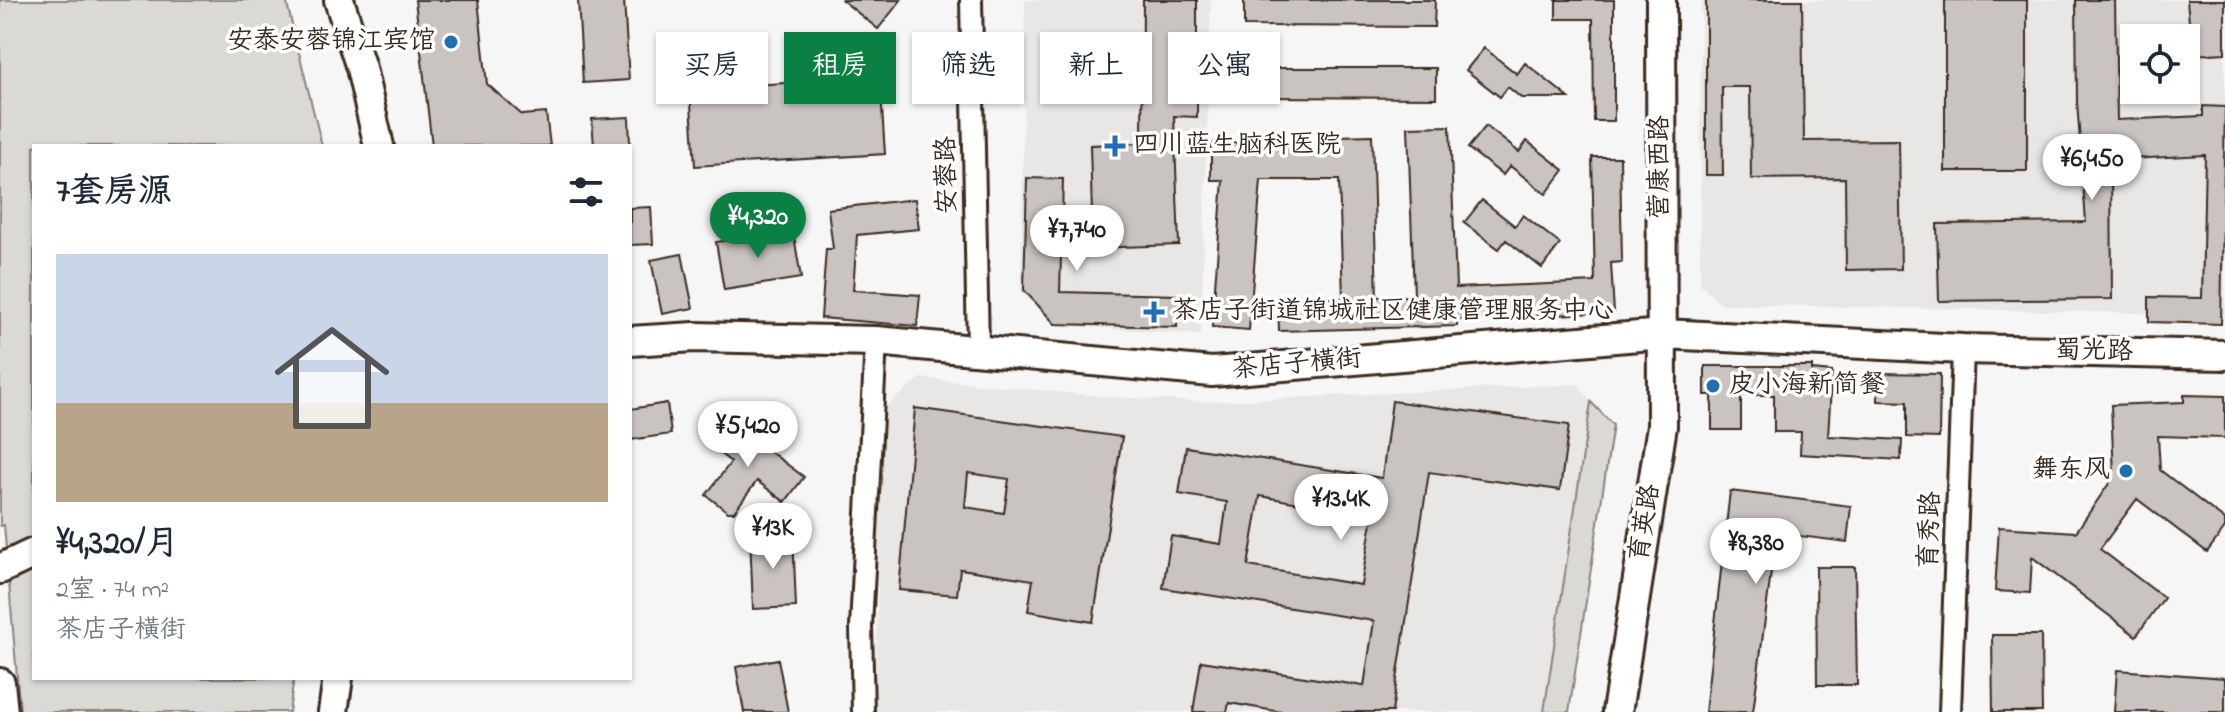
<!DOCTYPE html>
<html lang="zh">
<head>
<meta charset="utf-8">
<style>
  body { margin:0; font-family:"Indie Flower","LXGW WenKai TC",sans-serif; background:#f6f6f7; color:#1f2937; height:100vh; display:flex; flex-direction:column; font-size:30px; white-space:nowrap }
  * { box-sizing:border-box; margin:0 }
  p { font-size:26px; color:#747a83 }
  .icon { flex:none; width:44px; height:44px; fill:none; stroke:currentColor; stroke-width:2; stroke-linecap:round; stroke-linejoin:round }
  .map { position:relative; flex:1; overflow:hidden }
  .drawer { position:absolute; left:32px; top:144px; width:600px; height:536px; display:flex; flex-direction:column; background:#fff; border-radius:0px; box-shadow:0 2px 6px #0004 }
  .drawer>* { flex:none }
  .top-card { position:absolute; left:656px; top:32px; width:760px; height:72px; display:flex; gap:16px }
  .tools { position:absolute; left:2120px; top:24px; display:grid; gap:16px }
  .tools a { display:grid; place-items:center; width:80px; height:80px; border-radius:0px; background:#fff; box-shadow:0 2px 6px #0004; font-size:40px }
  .price { position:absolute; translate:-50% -68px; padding:0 18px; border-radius:28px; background:#fff; color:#222; font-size:26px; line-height:52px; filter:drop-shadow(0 2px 4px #0008) }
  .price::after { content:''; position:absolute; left:50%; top:48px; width:24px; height:18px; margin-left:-12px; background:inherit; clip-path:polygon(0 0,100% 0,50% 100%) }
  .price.active { background:#0b8043; color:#fff }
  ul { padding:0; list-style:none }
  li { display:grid; align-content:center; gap:16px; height:424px; padding:0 24px }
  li+li { border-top:2px solid #e0e1e3 }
  li span { display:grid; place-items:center; height:248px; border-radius:0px; color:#555 }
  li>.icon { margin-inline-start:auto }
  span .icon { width:144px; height:144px; fill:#fffc; stroke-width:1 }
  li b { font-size:34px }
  h2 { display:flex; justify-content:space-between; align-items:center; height:96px; padding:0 24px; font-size:34px }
  .chip { padding:0 28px; border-radius:0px; background:#fff; box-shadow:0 2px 6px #0004; font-size:28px; line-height:72px }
  .chip.active { background:#0b8043; color:#fff }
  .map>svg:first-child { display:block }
</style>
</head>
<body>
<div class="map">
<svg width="2225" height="712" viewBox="0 0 2225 712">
  <rect width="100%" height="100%" fill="#f7f6f6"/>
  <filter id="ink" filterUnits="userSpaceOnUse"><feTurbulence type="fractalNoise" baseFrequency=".0125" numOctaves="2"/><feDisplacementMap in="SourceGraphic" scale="16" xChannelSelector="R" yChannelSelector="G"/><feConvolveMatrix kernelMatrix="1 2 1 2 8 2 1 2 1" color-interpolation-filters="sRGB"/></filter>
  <g filter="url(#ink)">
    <!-- built -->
    <path fill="#e9e7e6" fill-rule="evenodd" d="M1025,0H1211L1201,335L1058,325L1021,292Z
      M1701,0H2225V315L1721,304L1700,284ZM2134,38H2186V90H2134Z
      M921,378L1097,396L1202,402L1578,384L1591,402L1544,712H875L882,409Z"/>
    <!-- green -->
    <path fill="#dbd9d6" stroke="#8b827a" stroke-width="2" d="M0,0H286L322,146H34V678H294L289,712H20L4,525L0,526Z
      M1591,402L1613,425L1569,712H1544Z"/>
    <!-- building -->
    <path fill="#c9c3c1" stroke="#3b2a1e" stroke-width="2" fill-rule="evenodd" d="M415,0H478L487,84L522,115L546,113L550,146H432Z
      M578,0H624L629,80L583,83Z
      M842,0H901L878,29Z
      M1143,0H1197V117L1174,116L1179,245L1093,248L1090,145L1142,143Z
      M1244,0H1435L1434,27L1244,26Z
      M1556,0H1614V121H1594L1593,19H1556Z
      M1706,0H1802L1804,141L1899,140L1901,269L1846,270L1845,178L1751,179L1750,87H1722L1723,175H1706Z
      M1945,0H2027V171H1945Z
      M2076,0H2115L2117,120L2203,116V106L2225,107L2221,324L2149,322V297L2202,298L2205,155L2111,160L2112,299L1939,301L1937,224L2086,222L2077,102Z
      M2187,0H2225V53L2192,55Z
      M1484,48L1517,74L1525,63L1569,98H1521L1508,87L1500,97L1466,70Z
      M1245,68H1436V98L1245,97Z
      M880,77L885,154L695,166L690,89Z
      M629,117L630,146H594L592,119Z
      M1450,126L1456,288L1595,282L1592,157H1620L1622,262L1611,263L1614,312L1457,320V326L1279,331L1278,300L1343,298L1339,180H1261L1249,330L1212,327L1223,180H1211V143H1338L1337,136L1372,135L1377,297L1414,296L1408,127Z
      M1486,126L1519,152L1527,141L1564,170L1546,194L1510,166L1503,175L1468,148Z
      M1027,178L1063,179L1060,292L1177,295V327L1055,324L1024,290Z
      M915,199L919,229L857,235L853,290L920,295L917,326L821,318L826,249H833L828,209Z
      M1482,200L1515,226L1523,215L1560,244L1542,268L1506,240L1499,249L1464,223Z
      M651,207L653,244L630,245V208Z
      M793,230L801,278L724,290L716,242Z
      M682,254L693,308L662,314L651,260Z
      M1705,366H1812V370L1832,372L1828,436L1902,440L1901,460L1800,454L1801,432H1774V395H1741V430H1712V395H1705Z
      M1878,373L1940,374L1939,438L1907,437V402L1878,401Z
      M2184,395L2225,396V438L2158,436L2160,470L2225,520V528L2207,552L2137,499L2100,549L2164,598L2136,636L2032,557L2030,593L1995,591L1999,527L2076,532L2114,476L2111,405L2184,402Z
      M1392,401L1569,425L1560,490L1429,472L1392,712H1281L1229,703L1227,712H1193L1201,661L1364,686L1374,621L1163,588L1171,536L1221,544L1227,502L1179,494L1186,447L1382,478ZM1260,496L1373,516L1361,585L1248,566Z
      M667,403L671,434L630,440V409Z
      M915,408L1122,437L1093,622L1028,611L1033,580L960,569L957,595L899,590ZM968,473L1009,479L1004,513L965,507Z
      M725,418L804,477L785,502L757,481L734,512H728L706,495L731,462L707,444Z
      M1730,491L1851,506L1847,542L1776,533L1753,712H1705Z
      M793,534L796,607L753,609L750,535Z
      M1816,567H1855L1857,685H1817Z
      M1992,635H2041L2042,712H1993Z
      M778,659L788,712H744L736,667Z
      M2117,670L2225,678V712H2114Z"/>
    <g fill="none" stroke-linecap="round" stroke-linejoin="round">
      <defs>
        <path id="street" d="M971,0L978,348
          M863,712L861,627L876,341
          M1950,712L1963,349"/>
        <path id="secondary" d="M339,0L361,68L379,146
          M630,341L695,337L876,341L1212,372L1663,334L1963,349L2225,355
          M0,569L34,553
          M0,683L3,712
          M333,712L338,678
          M1617,712L1662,426L1661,0"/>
      </defs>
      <!-- street casing -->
      <use href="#street" stroke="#3b2a1e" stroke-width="26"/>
      <!-- secondary casing -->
      <use href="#secondary" stroke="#3b2a1e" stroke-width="34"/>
      <!-- street -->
      <use href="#street" stroke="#fff" stroke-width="20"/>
      <!-- secondary -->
      <use href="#secondary" stroke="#fff" stroke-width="28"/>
    </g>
  </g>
  <!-- markers -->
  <g fill="#1f6fb2" stroke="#fff" stroke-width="3">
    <circle cx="451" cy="42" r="8"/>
    <path d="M1111 134h8v8h8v8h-8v8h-8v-8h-8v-8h8z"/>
    <path d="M1150 300h8v8h8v8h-8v8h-8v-8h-8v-8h8z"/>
    <circle cx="1713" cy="386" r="8"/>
    <circle cx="2126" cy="471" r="8"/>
  </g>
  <g text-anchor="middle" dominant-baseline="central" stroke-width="7" stroke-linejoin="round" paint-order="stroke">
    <!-- poi labels -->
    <g font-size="26" fill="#3b2a1e" stroke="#fff" text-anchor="start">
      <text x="435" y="42" text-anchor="end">安泰安蓉锦江宾馆</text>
      <text x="1133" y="146">四川蓝生脑科医院</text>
      <text x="1172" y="312">茶店子街道锦城社区健康管理服务中心</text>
      <text x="1729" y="386">皮小海新简餐</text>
      <text x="2110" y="471" text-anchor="end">舞东风</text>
    </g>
    <!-- street labels -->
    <g font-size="26" fill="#3b2a1e" stroke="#fff">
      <text transform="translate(1661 167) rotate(-90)">营康西路</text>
      <text transform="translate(948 175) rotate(-91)">安蓉路</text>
      <text transform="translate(2094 352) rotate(1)">蜀光路</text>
      <text transform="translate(1297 365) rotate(-5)">茶店子横街</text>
      <text transform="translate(1646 523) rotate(-81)">育英路</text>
      <text transform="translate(1931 530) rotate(-88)">育秀路</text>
    </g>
  </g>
</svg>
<div class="tools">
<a><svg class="icon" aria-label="locate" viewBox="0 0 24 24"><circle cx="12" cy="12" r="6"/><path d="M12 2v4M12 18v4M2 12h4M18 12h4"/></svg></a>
</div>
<b class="price" style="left:2092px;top:202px">¥6,450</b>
<b class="price active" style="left:758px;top:260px">¥4,320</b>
<b class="price" style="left:1077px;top:273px">¥7,740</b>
<b class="price" style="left:748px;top:469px">¥5,420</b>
<b class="price" style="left:1341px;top:542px">¥13.4K</b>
<b class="price" style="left:773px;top:571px">¥13K</b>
<b class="price" style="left:1756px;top:586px">¥8,380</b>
<div class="top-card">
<a class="chip">买房</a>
<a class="chip active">租房</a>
<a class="chip">筛选</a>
<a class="chip">新上</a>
<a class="chip">公寓</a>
</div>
<section class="drawer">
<h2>7套房源<svg class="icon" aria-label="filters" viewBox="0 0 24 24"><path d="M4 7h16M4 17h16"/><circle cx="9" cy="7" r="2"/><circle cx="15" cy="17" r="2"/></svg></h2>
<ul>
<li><span style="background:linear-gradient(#c9d6e8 60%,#b9a48a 0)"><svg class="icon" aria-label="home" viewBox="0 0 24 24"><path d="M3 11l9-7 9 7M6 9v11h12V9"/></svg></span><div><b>¥4,320/月</b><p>2室 · 74 m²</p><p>茶店子横街</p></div></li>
</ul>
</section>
</div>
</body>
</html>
